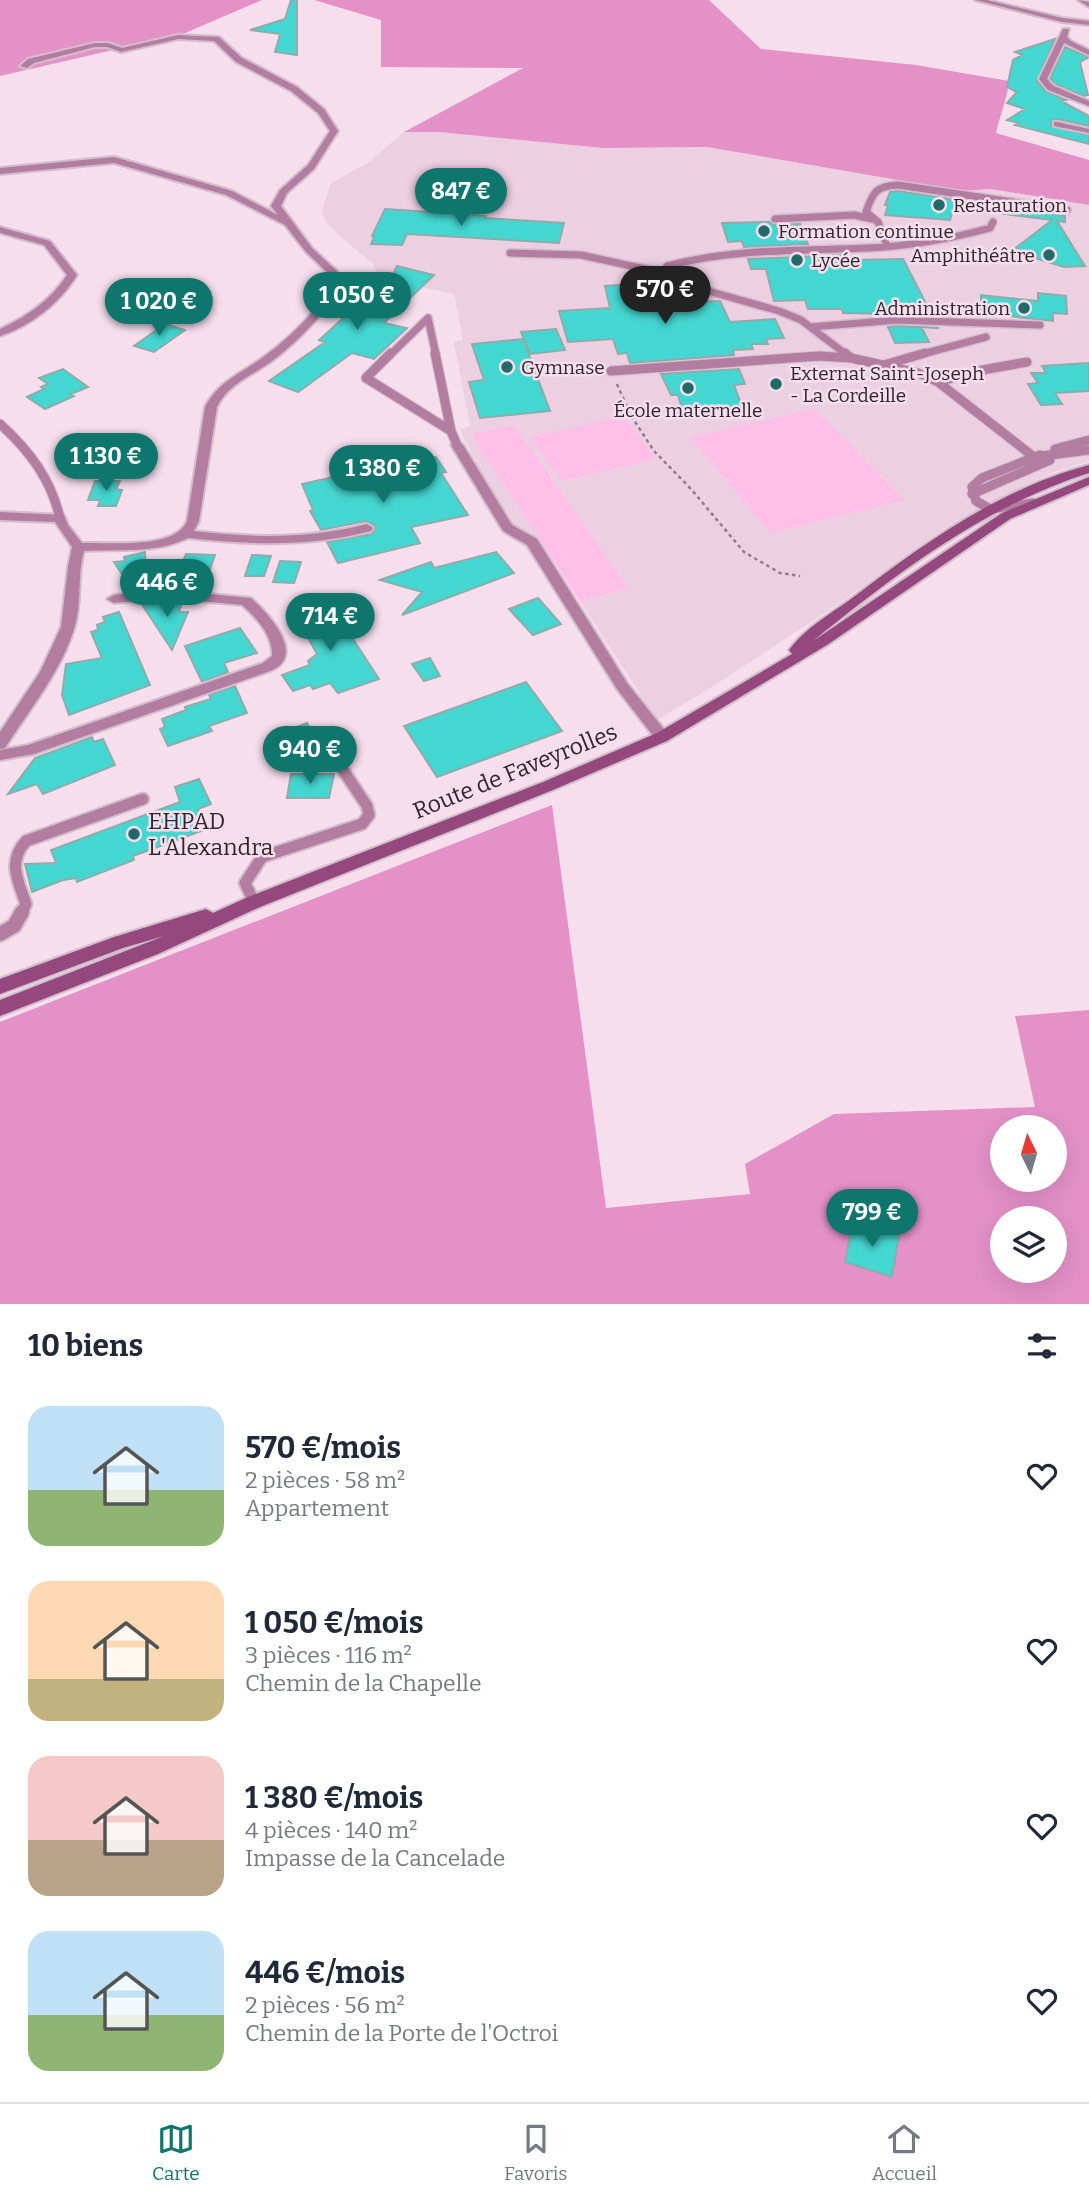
<!DOCTYPE html>
<html lang="fr">
<head>
<meta charset="utf-8">
<style>
  body { margin:0; font-family:Bitter,serif; background:#f2f2f3; color:#1f2937; height:100vh; display:flex; flex-direction:column; font-size:26px; white-space:nowrap }
  * { box-sizing:border-box; margin:0 }
  p { font-size:23px; color:#747a83 }
  .icon { flex:none; width:38px; height:38px; fill:none; stroke:currentColor; stroke-width:2; stroke-linecap:round; stroke-linejoin:round }
  .map { position:relative; height:1304px; overflow:hidden }
  .drawer { display:flex; flex-direction:column; background:#fff; flex:1 }
  .drawer>* { flex:none }
  .needle { width:46px; rotate:355deg }
  .tools { position:absolute; left:990px; top:1115px; display:grid; gap:14px }
  .tools a { display:grid; place-items:center; width:77px; height:77px; border-radius:50%; background:#fff; box-shadow:0 7px 28px #0002; font-size:35px }
  .price { position:absolute; translate:-50% -60px; padding:0 16px; border-radius:24px; background:#0f766e; color:#fff; font-size:23px; line-height:46px; filter:drop-shadow(0 2px 4px #0008) }
  .price::after { content:''; position:absolute; left:50%; top:42px; width:21px; height:16px; margin-left:-10px; background:inherit; clip-path:polygon(0 0,100% 0,50% 100%) }
  .price.on { background:#222; color:#fff }
  ul { padding:0; list-style:none }
  li { display:flex; align-items:center; gap:21px; height:175px; padding:0 28px }
  li span { display:grid; place-items:center; flex:none; width:196px; height:140px; border-radius:21px; color:#555 }
  li>.icon { margin-inline-start:auto }
  span .icon { width:84px; height:84px; fill:#fffc; stroke-width:1 }
  li b { font-size:30px }
  h2 { display:flex; justify-content:space-between; align-items:center; height:84px; padding:0 28px; font-size:30px }
  .dock { display:flex; justify-content:space-around; align-items:center; height:98px; border-top:2px solid #e0e1e3; background:#fff; font-size:19px; color:#747a83 }
  .dock a { display:grid; justify-items:center; gap:4px }
  .dock .on { color:#0f766e }
  .map>svg:first-child { display:block }
</style>
</head>
<body>
<div class="map">
<svg width="1089" height="1304" viewBox="0 0 1089 1304">
  <rect width="100%" height="100%" fill="#f6deed"/>
  <!-- built -->
  <path fill="#edcfe2" d="M404,132H439L603,148L707,147L961,191L991,189L1089,205V461L1054,472L1026,485L945,528L838,604L712,687L657,720L539,538L514,524L483,475L460,430L470,426L454,342L463,340L454,294L379,278L373,264L340,236L326,222L322,211L331,183L369,162Z"/>
  <!-- green -->
  <path fill="#ffbfe8" d="M815,409L904,500L770,533L690,437Z
    M623,416L657,459L561,481L530,437Z
    M514,425L628,588L580,601L471,434Z"/>
  <!-- forest -->
  <path fill="#e491c8" fill-rule="evenodd" d="M0,0H262L183,34L0,76Z
    M314,0H709L761,49L916,65L1009,81C1007,99 1000,115 996,133L1089,160V205L991,189L961,191L707,147L603,148L439,132H404L523,68L381,67V20Z
    M552,805L606,1208L750,1194L745,1164L834,1114L1035,1107L1015,1016L1089,1010V1304H0V1022ZM1003,1127H1055V1180H1003ZM1003,1218H1055V1270H1003Z"/>
  <!-- building -->
  <path fill="#44d7d2" stroke="#8fabaa" stroke-width="2" d="M291,0H297V55L275,52L280,34L250,30L285,19Z
    M1055,39L1037,81L1047,92L1066,100L1061,101L1089,116V126L1057,119L1052,120L1051,126L1089,135V144L1015,125L1019,123L1007,120L1025,109L1007,103L1017,92L1007,87L1013,60L1022,55L1015,52Z
    M1065,47L1089,57L1080,62L1088,95L1084,96L1055,84L1050,78Z
    M898,191L956,200L950,220L885,215L888,205H885L890,192Z
    M999,206L1065,216V222L1057,221L1085,266L1064,267L1035,258L1027,260L1013,250L1052,220L997,213Z
    M385,209L475,215L486,216L485,218L564,223L559,243L407,234L402,245L371,244L374,237L372,236Z
    M770,222L775,225L800,224L808,244L744,247L742,241L728,242L722,223Z
    M843,255L845,260L903,259L932,315L843,313L842,309H808L805,300L774,301L766,269H751L748,259Z
    M397,266L434,275L384,323L407,328L374,359L352,353L298,392L269,381L325,342L319,340L351,311L355,313L374,295L383,296Z
    M650,283L654,295L689,293L692,302L720,301L730,322L775,319L784,338L766,339L768,344H751L753,349L733,350L734,355L630,363L627,353L618,354L613,339L568,342L559,311L610,308L605,286Z
    M1038,293L1066,296L1067,314L1053,313V321L981,313V295L1038,301Z
    M165,324L185,330L154,352L134,346Z
    M888,327L897,326L939,328H922L929,342L895,343Z
    M556,329L565,350L530,354L521,332Z
    M523,339L550,411L480,418L469,382L484,380L472,344Z
    M1089,363V391L1055,393L1062,404L1041,405L1028,384L1038,383L1031,373H1046L1042,366Z
    M63,369L88,387L71,394L74,396L45,409L27,397L44,389L41,387L48,384L39,378Z
    M739,369L745,384L734,385L742,406L682,410L678,395H671L661,374Z
    M436,457L446,472L441,473L468,515L411,527L420,543L338,563L327,542L372,534L376,527L366,521L321,530L310,511L313,510L302,484L416,459Z
    M95,481H120L116,489L122,490L116,506H98L100,500H88Z
    M145,552L146,579L177,577L186,554L215,555L206,580H189L186,589L167,587L133,591L114,562L125,561L124,557Z
    M496,552L514,573L402,615L422,592L380,580L431,562L434,568Z
    M252,555L271,556L264,576H245Z
    M280,561L301,562L294,583L273,582Z
    M538,598L561,624L533,635L509,609Z
    M327,599L379,679L338,693L330,683L313,689L310,685L293,691L282,675L310,665L308,661L317,654L300,623L305,622L297,610Z
    M167,601L182,602L179,612H188L172,650L141,603Z
    M119,612L150,685L69,715L62,695L66,664L102,658L91,632L98,630L97,625L105,622L103,617Z
    M240,628L257,653L224,663L228,672L202,682L185,646Z
    M430,658L440,676L424,681L412,664Z
    M526,682L562,731L437,777L404,726Z
    M235,686L247,713L209,726L212,731L168,746L160,729L165,727L162,719L186,710L185,707L211,699L209,695Z
    M307,723L316,740L295,747L286,731Z
    M92,737L94,742L103,739L115,765L43,794L37,784L8,794L35,758Z
    M291,774H334L329,798H287Z
    M199,779L211,804L198,809L207,829L133,856L134,860L77,882L76,878L63,880L32,892L25,864L56,863L51,850L180,802L175,787Z
    M853,1221L899,1235L892,1277L845,1262Z"/>
  <g fill="none" stroke-linecap="round" stroke-linejoin="round">
    <defs>
      <path id="lane-far3" d="M775,219L854,215L872,219
        M887,246L878,222L866,212C873,192 876,186 898,185L1067,210
        M510,253L581,255L664,273
        M811,327L897,320L1040,325
        M390,355L428,318L436,355
        M847,355L801,320L779,311L673,281L664,273L667,266C734,248 800,251 869,248C910,246 950,239 990,228L993,222
        M919,355L986,337"/>
      <path id="lane-far2" d="M391,353L366,378L451,431
        M435,353L451,431
        M845,353L851,358L918,373L938,382L1034,457L1089,450
        M884,365L925,353
        M611,371L819,356L851,358
        M938,382L977,371L1027,362
        M0,424C29,450 51,479 60,518
        M451,431L457,445
        M1055,449L1089,440
        M972,494L1050,460
        M1033,503L990,509L976,501L972,487L982,478L1040,455"/>
      <path id="lane-far1" d="M254,902L245,883L262,857L362,824L369,815L367,806L337,761L318,757
        M21,914L26,904C18,881 7,862 26,841L143,799"/>
      <path id="lane" d="M0,934L14,926L22,912"/>
      <path id="street" d="M975,0H987L1062,18L1089,21V25L1062,22Z
        M1078,0L1089,2V7Z
        M1063,29H1069L1067,37L1071,41L1089,50V55L1064,43L1047,79L1054,86L1089,101V106L1048,90L1039,79Z
        M178,35L219,37L242,58L297,87L324,109L338,131L314,169L287,193L281,206L312,248L337,271L343,285C324,313 302,338 276,358C255,375 229,382 217,407L199,521L194,531C254,538 309,539 367,524L373,528L371,531C310,547 251,545 188,538C157,554 118,549 84,551C77,575 82,601 75,626C62,670 30,709 5,748L0,749V732L40,672L61,627L68,567L72,547L55,522L0,520V512L64,515L68,525L82,543C109,542 175,550 187,521L205,407C219,380 243,373 266,355C292,336 315,312 333,285L329,274L306,252L285,225L226,195L114,163L0,174V168L114,157L232,191L278,215L271,206L280,190L308,165L330,131L318,113L291,91L236,62L214,41L178,39L121,52L107,47H95L34,63L27,68L20,66L28,59L95,43H108L122,48Z
        M1057,122L1089,129V133L1054,126V122Z
        M0,227L50,241L77,275C60,303 31,326 0,336V329C26,317 51,300 67,275L44,245L0,233Z
        M457,441L463,445L512,525L537,539L627,683L667,733L669,737L667,741H657L617,689L527,545L503,531L451,445Z
        M167,590L251,598C268,613 308,656 270,671L34,754L0,760V750L28,745L263,663L272,656C273,636 257,618 242,605L167,598L114,603L107,599L114,595Z"/>
      <path id="secondary" d="M1089,465V473C985,506 897,573 813,641L1002,513L1089,477V485L1010,519L827,645L667,741L553,790L260,907L158,954L0,1016V1000L164,936L123,948L0,994V979L114,937L206,909L213,913L248,897L543,782L657,733L792,654L789,650C804,629 830,614 851,599C924,543 999,489 1089,465Z"/>
    </defs>
    <!-- lane-far3 casing -->
    <use href="#lane-far3" stroke="#d2bdca" stroke-width="10"/>
    <!-- lane-far2 casing -->
    <use href="#lane-far2" stroke="#d2bdca" stroke-width="11"/>
    <!-- lane-far1 casing -->
    <use href="#lane-far1" stroke="#d2bdca" stroke-width="15"/>
    <!-- lane casing -->
    <use href="#lane" stroke="#d2bdca" stroke-width="18"/>
    <!-- street casing -->
    <use href="#street" stroke="#d2bdca" stroke-width="4"/>
    <!-- secondary casing -->
    <use href="#secondary" stroke="#d2bdca" stroke-width="4"/>
    <!-- path -->
    <path stroke="#8e7d88" stroke-width="2.5" stroke-dasharray="3.5 3.5" stroke-linecap="butt" d="M617,384L630,414L654,451L691,489L744,552L780,573L800,576"/>
    <!-- lane-far3 -->
    <use href="#lane-far3" stroke="#b27da0" stroke-width="7"/>
    <!-- lane-far2 -->
    <use href="#lane-far2" stroke="#b27da0" stroke-width="9"/>
    <!-- lane-far1 -->
    <use href="#lane-far1" stroke="#b27da0" stroke-width="11"/>
    <!-- lane -->
    <use href="#lane" stroke="#b27da0" stroke-width="14"/>
    <!-- street -->
    <use href="#street" fill="#b27da0" fill-rule="evenodd"/>
    <!-- secondary -->
    <use href="#secondary" fill="#95487d" fill-rule="evenodd"/>
  </g>
  <!-- markers -->
  <g fill="#206b69" stroke="#f6deed" stroke-width="2.5">
    <circle cx="939" cy="205" r="7"/>
    <circle cx="764" cy="231" r="7"/>
    <circle cx="1049" cy="255" r="7"/>
    <circle cx="797" cy="260" r="7"/>
    <circle cx="1024" cy="308" r="7"/>
    <circle cx="507" cy="367" r="7"/>
    <circle cx="776" cy="384" r="7"/>
    <circle cx="688" cy="388" r="7"/>
    <circle cx="134" cy="834" r="7"/>
  </g>
  <g text-anchor="middle" dominant-baseline="central" stroke-width="5" stroke-linejoin="round" paint-order="stroke">
    <!-- far-poi labels -->
    <g font-size="19" fill="#2f262c" stroke="#f6deed" text-anchor="start">
      <text x="953" y="205">Restauration</text>
      <text x="778" y="231">Formation continue</text>
      <text x="1035" y="255" text-anchor="end">Amphithéâtre</text>
      <text x="811" y="260">Lycée</text>
      <text x="1010" y="308" text-anchor="end">Administration</text>
      <text x="521" y="367">Gymnase</text>
      <text x="790" y="373">Externat Saint-Joseph<tspan x="790" dy="22">- La Cordeille</tspan></text>
      <text x="688" y="410" text-anchor="middle">École maternelle</text>
    </g>
    <!-- street labels -->
    <g font-size="23" fill="#2f262c" stroke="#f6deed">
      <text transform="translate(515 771) rotate(-22)">Route de Faveyrolles</text>
    </g>
    <!-- poi labels -->
    <g font-size="23" fill="#2f262c" stroke="#f6deed" text-anchor="start">
      <text x="148" y="821">EHPAD<tspan x="148" dy="26">L'Alexandra</tspan></text>
    </g>
  </g>
</svg>
<div class="tools">
<a><svg class="needle" viewBox="-14 -14 28 28"><path d="M0-13l5 13h-10z" fill="#e53935"/><path d="M0 13l5-13h-10z" fill="#747a83"/></svg></a>
<a><svg class="icon" aria-label="layers" viewBox="0 0 24 24"><path d="M12 4l9 5-9 5-9-5zM3 14l9 5 9-5"/></svg></a>
</div>
<b class="price" style="left:461px;top:228px">847 €</b>
<b class="price on" style="left:665px;top:326px">570 €</b>
<b class="price" style="left:357px;top:332px">1 050 €</b>
<b class="price" style="left:159px;top:338px">1 020 €</b>
<b class="price" style="left:106px;top:493px">1 130 €</b>
<b class="price" style="left:383px;top:505px">1 380 €</b>
<b class="price" style="left:167px;top:619px">446 €</b>
<b class="price" style="left:330px;top:653px">714 €</b>
<b class="price" style="left:310px;top:786px">940 €</b>
<b class="price" style="left:872px;top:1249px">799 €</b>
</div>
<section class="drawer">
<h2>10 biens<svg class="icon" aria-label="filters" viewBox="0 0 24 24"><path d="M4 7h16M4 17h16"/><circle cx="9" cy="7" r="2"/><circle cx="15" cy="17" r="2"/></svg></h2>
<ul>
<li><span style="background:linear-gradient(#bfe0f5 60%,#8fb573 0)"><svg class="icon" aria-label="home" viewBox="0 0 24 24"><path d="M3 11l9-7 9 7M6 9v11h12V9"/></svg></span><div><b>570 €/mois</b><p>2 pièces · 58 m²</p><p>Appartement</p></div><svg class="icon" aria-label="heart" viewBox="0 0 24 24"><path d="M12 20l-8-8c-3-5 5-10 8-4 3-6 11-1 8 4z"/></svg></li>
<li><span style="background:linear-gradient(#ffd9b3 70%,#c2b280 0)"><svg class="icon" aria-label="home" viewBox="0 0 24 24"><path d="M3 11l9-7 9 7M6 9v11h12V9"/></svg></span><div><b>1 050 €/mois</b><p>3 pièces · 116 m²</p><p>Chemin de la Chapelle</p></div><svg class="icon" aria-label="heart" viewBox="0 0 24 24"><path d="M12 20l-8-8c-3-5 5-10 8-4 3-6 11-1 8 4z"/></svg></li>
<li><span style="background:linear-gradient(#f6c9c9 60%,#b9a48a 0)"><svg class="icon" aria-label="home" viewBox="0 0 24 24"><path d="M3 11l9-7 9 7M6 9v11h12V9"/></svg></span><div><b>1 380 €/mois</b><p>4 pièces · 140 m²</p><p>Impasse de la Cancelade</p></div><svg class="icon" aria-label="heart" viewBox="0 0 24 24"><path d="M12 20l-8-8c-3-5 5-10 8-4 3-6 11-1 8 4z"/></svg></li>
<li><span style="background:linear-gradient(#bfe0f5 60%,#8fb573 0)"><svg class="icon" aria-label="home" viewBox="0 0 24 24"><path d="M3 11l9-7 9 7M6 9v11h12V9"/></svg></span><div><b>446 €/mois</b><p>2 pièces · 56 m²</p><p>Chemin de la Porte de l'Octroi</p></div><svg class="icon" aria-label="heart" viewBox="0 0 24 24"><path d="M12 20l-8-8c-3-5 5-10 8-4 3-6 11-1 8 4z"/></svg></li>
</ul>
</section>
<nav class="dock">
<a class="on"><svg class="icon" aria-label="map" viewBox="0 0 24 24"><path d="M3 6l6-2 6 2 6-2v14l-6 2-6-2-6 2zM9 4v14M15 6v14"/></svg>Carte</a>
<a><svg class="icon" aria-label="saved" viewBox="0 0 24 24"><path d="M7 4h10v16l-5-4-5 4z"/></svg>Favoris</a>
<a><svg class="icon" aria-label="home" viewBox="0 0 24 24"><path d="M3 11l9-7 9 7M6 9v11h12V9"/></svg>Accueil</a>
</nav>
</body>
</html>
